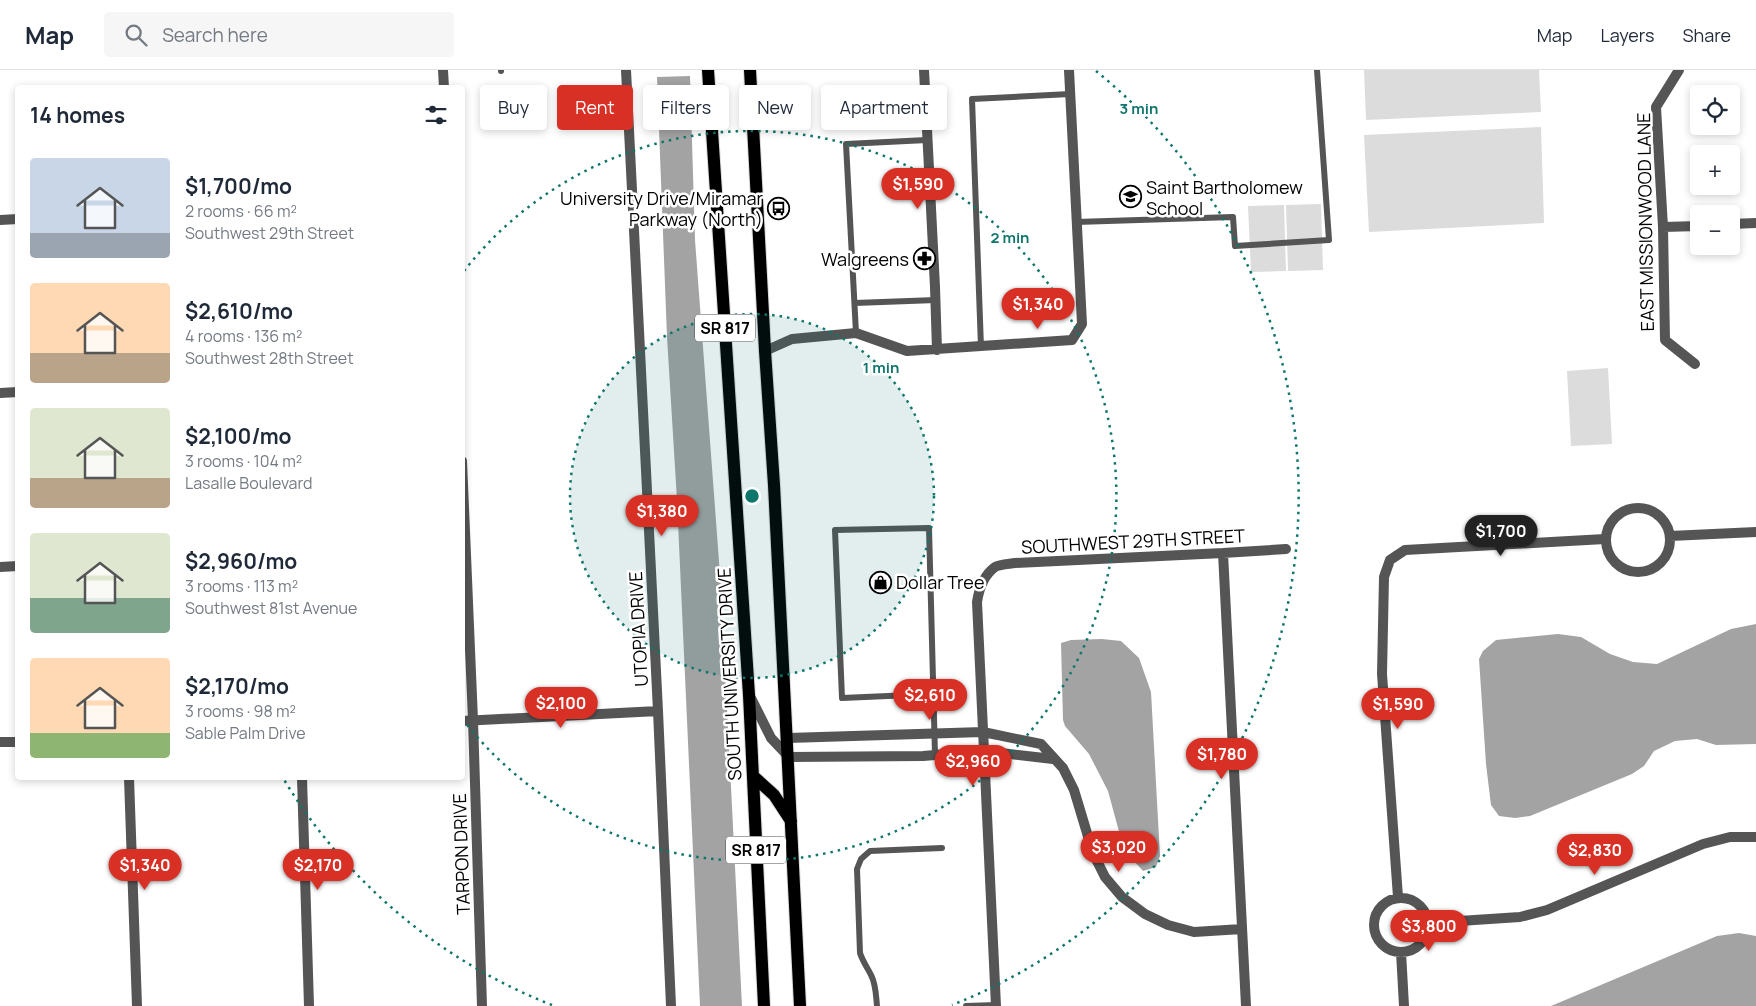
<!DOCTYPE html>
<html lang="en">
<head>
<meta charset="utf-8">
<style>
  body { margin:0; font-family:Manrope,sans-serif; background:#f6f6f7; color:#1f2937; height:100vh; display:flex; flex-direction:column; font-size:19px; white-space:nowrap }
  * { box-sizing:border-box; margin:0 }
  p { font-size:16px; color:#747a83 }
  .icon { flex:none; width:28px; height:28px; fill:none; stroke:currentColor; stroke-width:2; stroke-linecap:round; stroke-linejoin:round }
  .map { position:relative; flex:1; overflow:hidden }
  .drawer { position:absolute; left:15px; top:15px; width:450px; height:695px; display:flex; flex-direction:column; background:#fff; border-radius:5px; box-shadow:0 2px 8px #0003 }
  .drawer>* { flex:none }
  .banner { position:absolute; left:480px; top:15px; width:475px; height:45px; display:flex; gap:10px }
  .tools { position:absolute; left:1690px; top:15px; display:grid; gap:10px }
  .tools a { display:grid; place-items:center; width:50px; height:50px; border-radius:5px; background:#fff; box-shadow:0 2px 8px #0003; font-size:25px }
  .price { position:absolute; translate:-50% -42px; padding:0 11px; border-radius:18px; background:#d93025; color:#fff; font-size:16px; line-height:32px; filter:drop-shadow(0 1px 2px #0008) }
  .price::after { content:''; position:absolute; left:50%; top:30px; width:15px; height:11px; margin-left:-8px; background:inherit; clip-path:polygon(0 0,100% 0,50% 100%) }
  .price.active { background:#222; color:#fff }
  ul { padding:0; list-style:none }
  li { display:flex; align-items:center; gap:15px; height:125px; padding:0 15px }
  li span { display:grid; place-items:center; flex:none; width:140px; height:100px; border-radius:5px; color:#555 }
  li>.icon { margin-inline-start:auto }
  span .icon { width:60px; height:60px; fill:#fffc; stroke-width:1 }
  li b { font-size:21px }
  h2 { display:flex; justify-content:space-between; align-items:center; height:60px; padding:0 15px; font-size:21px }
  .tag { padding:0 18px; border-radius:5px; background:#fff; box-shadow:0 2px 8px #0003; font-size:18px; line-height:45px }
  .tag.active { background:#d93025; color:#fff }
  header { display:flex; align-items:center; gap:30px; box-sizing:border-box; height:70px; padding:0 25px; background:#fff; border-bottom:1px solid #e0e1e3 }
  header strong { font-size:24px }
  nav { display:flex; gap:28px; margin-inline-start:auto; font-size:18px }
  .search { width:350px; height:45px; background:#f6f6f7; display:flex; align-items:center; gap:12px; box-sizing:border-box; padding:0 18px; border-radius:5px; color:#747a83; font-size:19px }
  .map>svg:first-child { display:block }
</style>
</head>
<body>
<header>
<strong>Map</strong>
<div class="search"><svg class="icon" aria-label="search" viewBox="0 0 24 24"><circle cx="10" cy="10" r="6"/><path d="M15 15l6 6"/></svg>Search here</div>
<nav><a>Map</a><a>Layers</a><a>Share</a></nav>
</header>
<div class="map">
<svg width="1756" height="936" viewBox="0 0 1756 936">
  <rect width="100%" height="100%" fill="#fff"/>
  <!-- green -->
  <path fill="#dcdcdc" d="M1364,0H1539L1541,42L1366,50Z
    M1541,57L1544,153L1369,162L1364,65Z
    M1321,134L1323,200L1288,201L1286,135Z
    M1284,135L1286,201L1251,202L1248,136Z
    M1608,298L1612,374L1571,376L1567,301Z"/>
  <!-- water -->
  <path fill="#a3a3a3" d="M690,6L695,170L721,518L742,936H700L677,430L667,267L657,7Z
    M1756,554V674L1716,675L1697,669L1675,671L1654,681L1644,696L1632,704L1530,746L1515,748L1499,746L1491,735L1486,694L1479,589L1483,581L1496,570L1558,564L1581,567L1610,584L1633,592L1657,594L1731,559Z
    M1102,569L1121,571L1139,588L1151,622L1160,786L1156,797L1143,801L1124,780L1108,721L1089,684L1065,656L1063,650L1061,573L1071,570Z
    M1739,863L1756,866V936H1551L1717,866Z"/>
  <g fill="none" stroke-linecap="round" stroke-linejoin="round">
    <defs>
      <path id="primary" d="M708,0L749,625L764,936
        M750,0L765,281L774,415L800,936
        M753,706L774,725L791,751"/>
    </defs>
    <!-- primary casing -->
    <use href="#primary" stroke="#dbdbdb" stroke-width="14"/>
    <!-- lane -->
    <path stroke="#555" stroke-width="6" d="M501,0V1
      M1076,152L1233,147L1235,176L1329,170L1317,0
      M855,233L936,230
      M856,263L846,74L927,70
      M981,277L972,29L1070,24
      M934,624L842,628L835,460L929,458L935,685
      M877,936C876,926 876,914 871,905C867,897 863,892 860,883L857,799L861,789L870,781L942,778
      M966,936L996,935"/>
    <!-- street -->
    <path stroke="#555" stroke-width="10" d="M443,0L444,18
      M626,0L658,641L671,936
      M924,0L935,217L937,280
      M1679,0L1656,37L1663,157L1665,270L1695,294
      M0,150L18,149
      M1731,154L1756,153
      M1663,157L1699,156
      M765,281L792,269L856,263L907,281L1072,270L1082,254L1069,0
      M0,323L18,322
      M462,391L473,650L482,936
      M1606 470a32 32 0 1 1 64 0a32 32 0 1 1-64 0Z
      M1670,466L1756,462
      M1223,483L1246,936
      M0,497L18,496
      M751,628L771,668L789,687L923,686L984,681L1053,689
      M462,651L658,641
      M788,668L983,662L1041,674L1063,698L1074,720L1093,783L1105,807L1122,827L1145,844L1168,855L1194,862L1242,859
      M0,672H18
      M129,708L137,936
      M302,708L309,936
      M1398,827L1382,604L1384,507L1390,490L1405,480L1605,469
      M1374 855a27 27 0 1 1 54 0a27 27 0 1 1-54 0Z
      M1429,853L1520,847L1547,840L1703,774L1730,767H1756
      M1401,882L1404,936
      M996,936L977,532C979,519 984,505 995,497C1000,494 1009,494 1015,493L1223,483L1286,479"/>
    <!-- primary -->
    <use href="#primary" stroke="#000" stroke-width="12"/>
  </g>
  <!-- distance rings -->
  <circle cx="752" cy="426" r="182" fill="#0f766e" fill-opacity=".12"/>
  <g fill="none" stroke="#0f766e" stroke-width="2.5" stroke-dasharray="2.5 5">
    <circle cx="752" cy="426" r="182"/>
    <path d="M464 201A365 365 0 1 1 464 651"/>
    <path d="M552 935A547 547 0 0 1 283 708M1096 1A547 547 0 0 1 952 935"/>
  </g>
  <!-- icons -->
  <defs>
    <symbol id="school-ring" viewBox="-11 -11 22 22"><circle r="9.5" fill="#fff" stroke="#000" stroke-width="1.5"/><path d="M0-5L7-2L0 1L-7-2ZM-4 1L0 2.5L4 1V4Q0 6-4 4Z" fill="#000"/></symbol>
    <symbol id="bus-ring" viewBox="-11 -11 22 22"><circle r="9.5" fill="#fff" stroke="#000" stroke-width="1.5"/><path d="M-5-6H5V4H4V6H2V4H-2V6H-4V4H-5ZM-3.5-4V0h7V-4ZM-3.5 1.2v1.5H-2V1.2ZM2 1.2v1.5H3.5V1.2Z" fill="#000"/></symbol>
    <symbol id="pharmacy-ring" viewBox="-11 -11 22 22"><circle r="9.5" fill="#fff" stroke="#000" stroke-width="1.5"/><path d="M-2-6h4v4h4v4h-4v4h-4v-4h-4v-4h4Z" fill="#000"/></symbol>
    <symbol id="shop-ring" viewBox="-11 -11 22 22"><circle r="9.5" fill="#fff" stroke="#000" stroke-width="1.5"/><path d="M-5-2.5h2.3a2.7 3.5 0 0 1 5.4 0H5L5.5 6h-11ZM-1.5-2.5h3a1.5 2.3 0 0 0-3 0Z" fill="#000"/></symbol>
  </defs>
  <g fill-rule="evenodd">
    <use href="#school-ring" x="1118" y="114" width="25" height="25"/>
    <use href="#bus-ring" x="766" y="126" width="25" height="25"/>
    <use href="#pharmacy-ring" x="912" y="176" width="25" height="25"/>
    <use href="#shop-ring" x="868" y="500" width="25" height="25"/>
  </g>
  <g text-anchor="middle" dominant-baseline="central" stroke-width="5" stroke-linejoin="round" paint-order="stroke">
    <!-- shield labels -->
    <g fill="#fff" stroke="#4c4c4c" stroke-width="1">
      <rect x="695" y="244.5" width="60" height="27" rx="4"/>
      <rect x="726" y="766.5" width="60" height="27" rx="4"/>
    </g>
    <g font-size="16" font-weight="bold" fill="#000">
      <text x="725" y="258">SR 817</text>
      <text x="756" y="780">SR 817</text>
    </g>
    <!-- poi labels -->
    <g font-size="18" fill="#000" stroke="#fff" text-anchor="start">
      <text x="1146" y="117">Saint Bartholomew<tspan x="1146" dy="21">School</tspan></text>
      <text x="763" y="128" text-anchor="end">University Drive/Miramar<tspan x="763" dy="21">Parkway (North)</tspan></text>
      <text x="909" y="189" text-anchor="end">Walgreens</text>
      <text x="896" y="512">Dollar Tree</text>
    </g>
    <!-- street labels -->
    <g font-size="18" fill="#000" stroke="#fff">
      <text transform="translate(1645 152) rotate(-91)">EAST MISSIONWOOD LANE</text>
      <text transform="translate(1133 471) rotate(-3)">SOUTHWEST 29TH STREET</text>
      <text transform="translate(638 559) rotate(-93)">UTOPIA DRIVE</text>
      <text transform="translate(729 604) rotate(-93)">SOUTH UNIVERSITY DRIVE</text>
      <text transform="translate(461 784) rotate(-92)">TARPON DRIVE</text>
    </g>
  </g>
  <circle cx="752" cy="426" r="8" fill="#0f766e" stroke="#fff" stroke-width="2.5"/>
  <g font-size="15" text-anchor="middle" font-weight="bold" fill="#0f766e" stroke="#fff" stroke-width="5" stroke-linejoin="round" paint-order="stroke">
    <text x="1139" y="44">3 min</text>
    <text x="1010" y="173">2 min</text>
    <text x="881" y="303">1 min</text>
  </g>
</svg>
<div class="tools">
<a><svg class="icon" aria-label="locate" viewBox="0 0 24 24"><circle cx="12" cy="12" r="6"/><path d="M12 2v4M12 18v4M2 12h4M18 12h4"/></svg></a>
<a>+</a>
<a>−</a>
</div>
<b class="price" style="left:918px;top:140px">$1,590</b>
<b class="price" style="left:1038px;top:260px">$1,340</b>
<b class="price" style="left:662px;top:467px">$1,380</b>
<b class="price active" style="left:1501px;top:487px">$1,700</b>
<b class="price" style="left:930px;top:651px">$2,610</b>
<b class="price" style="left:561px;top:659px">$2,100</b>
<b class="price" style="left:1398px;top:660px">$1,590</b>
<b class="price" style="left:1222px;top:710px">$1,780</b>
<b class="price" style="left:973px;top:717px">$2,960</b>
<b class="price" style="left:1119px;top:803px">$3,020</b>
<b class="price" style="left:1595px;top:806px">$2,830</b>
<b class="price" style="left:145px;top:821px">$1,340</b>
<b class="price" style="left:318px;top:821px">$2,170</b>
<b class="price" style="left:1429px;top:882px">$3,800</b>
<div class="banner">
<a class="tag">Buy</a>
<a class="tag active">Rent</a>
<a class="tag">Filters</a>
<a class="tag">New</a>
<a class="tag">Apartment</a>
</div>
<section class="drawer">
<h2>14 homes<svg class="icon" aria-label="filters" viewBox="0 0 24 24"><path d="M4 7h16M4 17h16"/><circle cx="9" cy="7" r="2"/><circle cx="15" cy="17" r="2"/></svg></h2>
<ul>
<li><span style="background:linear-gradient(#c9d6e8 75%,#9aa5b1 0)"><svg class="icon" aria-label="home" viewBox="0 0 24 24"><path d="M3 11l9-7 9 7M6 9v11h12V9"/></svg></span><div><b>$1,700/mo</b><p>2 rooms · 66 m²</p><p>Southwest 29th Street</p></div></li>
<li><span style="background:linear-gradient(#ffd9b3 70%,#b9a48a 0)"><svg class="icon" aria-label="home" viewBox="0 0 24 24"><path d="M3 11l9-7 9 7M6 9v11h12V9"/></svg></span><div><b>$2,610/mo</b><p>4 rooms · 136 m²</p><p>Southwest 28th Street</p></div></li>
<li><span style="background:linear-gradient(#dfe7d0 70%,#b9a48a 0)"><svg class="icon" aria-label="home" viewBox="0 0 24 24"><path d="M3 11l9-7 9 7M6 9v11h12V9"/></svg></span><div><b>$2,100/mo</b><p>3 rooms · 104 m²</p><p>Lasalle Boulevard</p></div></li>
<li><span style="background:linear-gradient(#dfe7d0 65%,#7fa58c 0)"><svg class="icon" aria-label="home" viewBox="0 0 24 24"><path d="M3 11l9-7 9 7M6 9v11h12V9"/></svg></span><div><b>$2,960/mo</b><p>3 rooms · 113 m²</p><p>Southwest 81st Avenue</p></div></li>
<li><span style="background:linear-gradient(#ffd9b3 75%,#8fb573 0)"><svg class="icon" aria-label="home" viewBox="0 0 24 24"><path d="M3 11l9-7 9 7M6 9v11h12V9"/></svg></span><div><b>$2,170/mo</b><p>3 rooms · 98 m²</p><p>Sable Palm Drive</p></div></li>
</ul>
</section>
</div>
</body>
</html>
